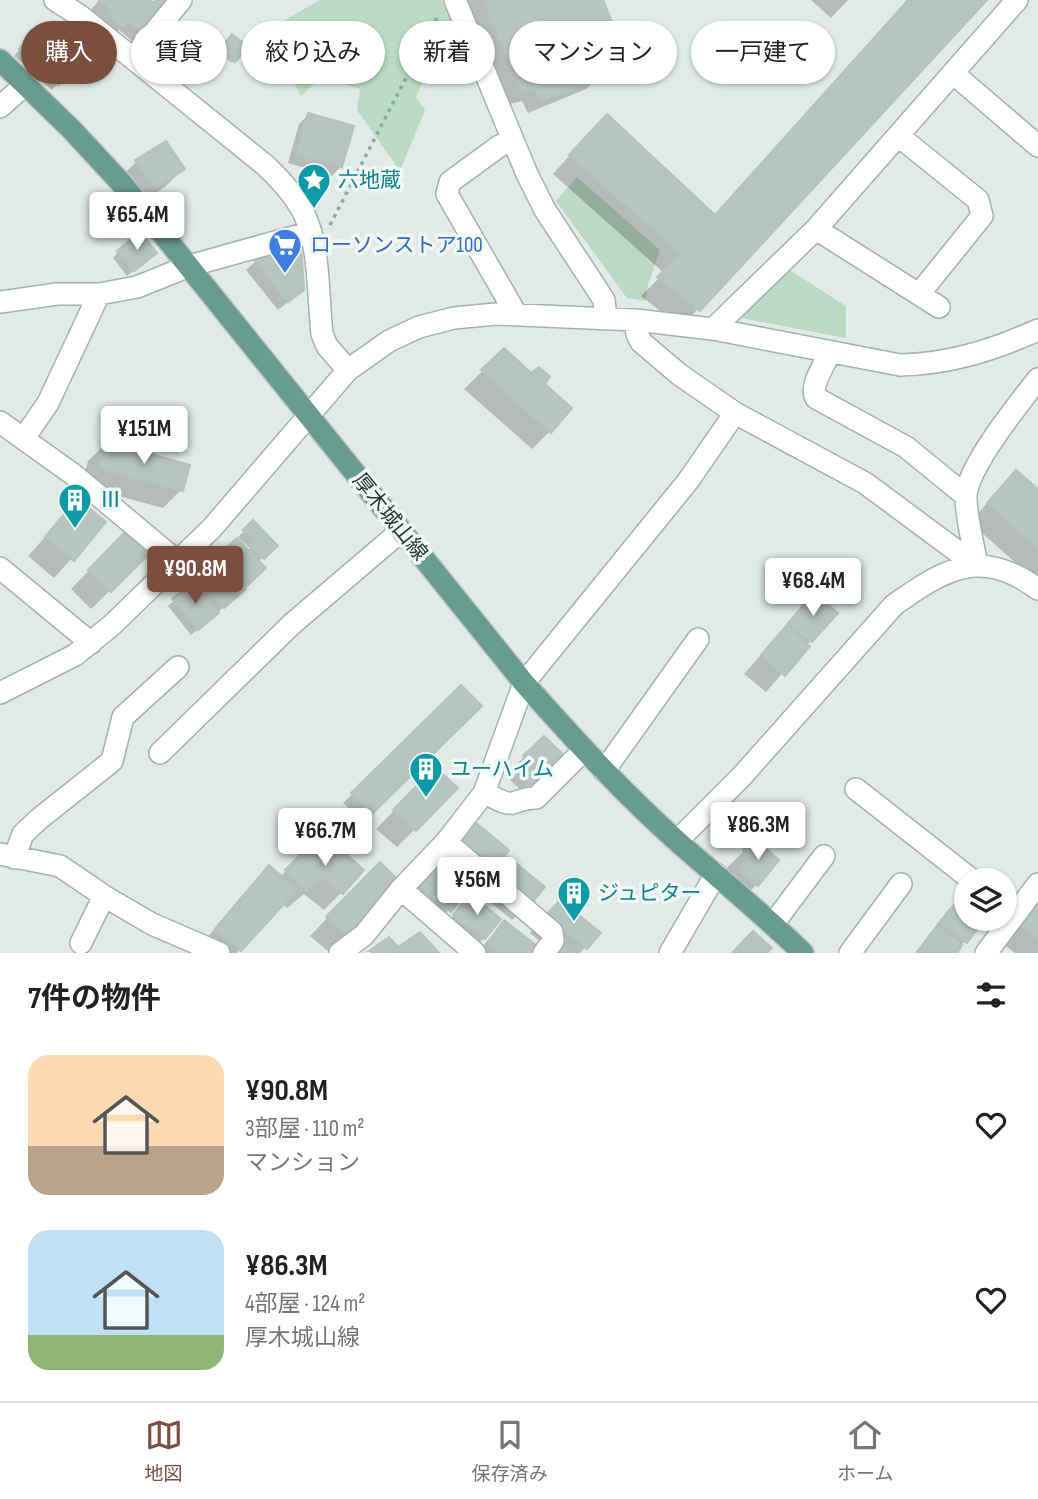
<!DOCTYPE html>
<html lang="ja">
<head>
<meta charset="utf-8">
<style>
  body { margin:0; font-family:"Sofia Sans Condensed","Noto Sans JP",sans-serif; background:#f6f6f6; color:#222; height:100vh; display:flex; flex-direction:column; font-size:26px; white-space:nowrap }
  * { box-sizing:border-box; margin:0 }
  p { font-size:23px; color:#767676 }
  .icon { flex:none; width:38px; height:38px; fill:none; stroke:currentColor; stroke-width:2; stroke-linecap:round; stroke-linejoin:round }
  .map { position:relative; height:953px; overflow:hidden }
  .drawer { display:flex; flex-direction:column; background:#fff; flex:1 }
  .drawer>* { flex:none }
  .top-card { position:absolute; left:21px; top:21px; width:998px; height:63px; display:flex; gap:14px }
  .tools { position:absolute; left:954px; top:868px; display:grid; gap:14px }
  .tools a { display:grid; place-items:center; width:63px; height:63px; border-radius:50%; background:#fff; box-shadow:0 2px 5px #0004; font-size:35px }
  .price { position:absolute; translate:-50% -60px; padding:0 16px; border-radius:7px; background:#fff; color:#222; font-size:23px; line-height:46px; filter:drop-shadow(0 2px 4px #0008) }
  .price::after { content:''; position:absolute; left:50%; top:42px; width:21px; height:16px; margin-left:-10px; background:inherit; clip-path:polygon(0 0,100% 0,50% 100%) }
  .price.selected { background:#7b4f3f; color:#fff }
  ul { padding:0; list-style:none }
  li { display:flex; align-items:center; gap:21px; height:175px; padding:0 28px }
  li span { display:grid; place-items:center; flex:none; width:196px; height:140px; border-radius:21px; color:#555 }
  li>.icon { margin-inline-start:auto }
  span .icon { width:84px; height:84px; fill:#fffc; stroke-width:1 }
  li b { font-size:30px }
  h2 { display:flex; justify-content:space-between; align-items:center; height:84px; padding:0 28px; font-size:30px }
  .chip { padding:0 24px; border-radius:32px; background:#fff; box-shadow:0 2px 5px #0004; font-size:24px; line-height:63px }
  .chip.selected { background:#7b4f3f; color:#fff }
  .tab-bar { display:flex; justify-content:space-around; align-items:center; height:98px; border-top:2px solid #e0e0e0; background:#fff; font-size:19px; color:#767676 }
  .tab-bar a { display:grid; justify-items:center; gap:4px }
  .tab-bar .selected { color:#7b4f3f }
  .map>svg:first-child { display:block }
</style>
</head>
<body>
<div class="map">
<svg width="1038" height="953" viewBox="0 0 1038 953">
  <rect width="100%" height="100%" fill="#e1eae6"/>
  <!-- green -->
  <path fill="#bbdac4" d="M320,0H442L452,16L416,97L425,110L400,171L357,110L360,89L322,77L301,96L266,31Z
    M577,177L660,250L648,285L645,301L627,298L556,201Z
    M788,269L846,306V338L741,318Z"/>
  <!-- shadow -->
  <path fill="#0003" d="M99,0H146L151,4L155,0H163L166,3L134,42L119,30L113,36L100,26L104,21L91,10Z
    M465,0H601L622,51L610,63L595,69L599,77L586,89L528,113L522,101L510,104Z
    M811,0H848L831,18Z
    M908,0H985L681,327L641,296L664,273L553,174L589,134L714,216Z
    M232,36L245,47L232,63L219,52Z
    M30,38L51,52L33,72L14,56Z
    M56,62L70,68L75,78L66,84L62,79L52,90L41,81Z
    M308,115L341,166L332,176L288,163L299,124Z
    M136,162L183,169L165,187L135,206L118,180Z
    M118,252L149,259L127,276L113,258Z
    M256,261L292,299L278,310L246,270Z
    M504,350L543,384L550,431L532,449L464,389Z
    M106,443L181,490L163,508L82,486L88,461Z
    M999,490L1038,491V583L970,522Z
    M78,501L104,522L54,578L28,556Z
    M253,523L275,546L258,562L264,568L238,595L191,635L168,606L174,601L202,597L204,592L190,578L213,557L216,560L236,541L247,551L250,548L238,537Z
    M110,549L150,552L91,609L71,589Z
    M814,595L835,613L766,692L744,674Z
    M461,688L480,706L362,821L343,803Z
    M544,738L528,797L510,780L523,767L518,763Z
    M435,769L456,788L397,847L376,829Z
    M475,825L491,870L473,888L443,863L457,843Z
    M754,841L757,884L739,902L723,888L733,875L726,869Z
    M305,852L342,892L324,910L304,894L287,908L282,903L237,953H204L198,948L252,886L280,877Z
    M508,860L530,902L512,920L478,892Z
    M395,879L329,952L310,936L362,882Z
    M417,883L466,891L431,929L400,903Z
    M965,893L966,919H983L965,941L954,953H915L947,911Z
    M471,897L484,938L469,953H462L437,934Z
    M1038,901V953H1015L1002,943Z
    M542,920L598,933L580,953H553L530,933Z
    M505,923L529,953H478L487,941Z
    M420,934L436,953H370L389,940L398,949Z"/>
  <!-- building -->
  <path fill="#b7c5bf" stroke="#b4c3bd" stroke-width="2" d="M99,0H149L152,2L166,0L169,3L144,34L128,22L123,28L108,16L112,10Z
    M483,0H603L624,51L595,63L601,77L541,102L535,89L522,93Z
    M908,0H987L700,311L657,277L681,254L569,155L607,114L715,215Z
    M232,34L248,47L235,62L220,49Z
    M30,36L34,40L36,37L53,52L40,68L19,49Z
    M61,54L75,64L72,68L74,71L79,68L83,72L72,80L68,74L59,85L45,74Z
    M308,113L354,126L342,167L296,154Z
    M166,141L185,169L154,189L135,160Z
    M140,232L157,253L134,271L117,251Z
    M296,241L301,246L304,290L288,302L254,260L269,248Z
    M504,348L531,373L539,367L550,377L545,384L572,408L551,433L481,370Z
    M105,441L190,465L183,491L99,468Z
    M1016,470L1038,489V549L987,503Z
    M77,498L106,522L74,561L45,537Z
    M253,520L278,546L264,559L250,545L254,541L243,530Z
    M128,529L152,551L111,592L88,570Z
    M237,538L266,568L247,586L218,555Z
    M213,555L246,589L224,608L207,590L209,586L195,571Z
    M192,583L219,613L198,630L172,599Z
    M814,593L838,613L812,642L788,623Z
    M787,625L810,646L785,676L761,655Z
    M461,685L482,706L373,813L351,793Z
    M544,736L569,760L535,792L515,773L528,761L523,756Z
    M435,767L458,788L416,831L393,810Z
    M475,822L509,850L493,871L459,844Z
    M754,838L779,860L758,886L739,869L750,857L743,850Z
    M330,839L364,870L343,894L323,877L306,891L285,870L305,850L311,855Z
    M508,857L545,887L531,904L495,873Z
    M380,862L397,879L348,935L326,917Z
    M435,863L468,890L451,912L417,884Z
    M269,865L297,890L241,951L215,929Z
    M965,891L966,919H985L967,943L940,923Z
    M470,894L501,919L485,939L453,915Z
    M560,900L601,933L587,949L547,914Z
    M1038,900V939L1019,924Z
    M504,920L537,946L532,953H501L488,943Z
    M939,926L962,945L957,953H917Z
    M753,931L772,948L767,953H732Z
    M420,932L439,953L369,951L389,937L398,947Z
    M561,945L572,953H555Z"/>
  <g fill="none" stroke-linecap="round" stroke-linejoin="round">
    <defs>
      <path id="minor" d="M55,0L79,15L265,165C281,180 296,196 305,216C320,249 318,299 322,334L327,346L348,370
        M455,0L527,174L545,210L604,300L606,318
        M133,58L181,0
        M954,74L1038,146
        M0,107L26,84
        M900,137L978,200L982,216L919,294
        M511,140L498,147L450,182L447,194L516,314
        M816,229L939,307
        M0,302L57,294H99L137,287L189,266L311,232
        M635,320L637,334L641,342L680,375L735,413L865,483L977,566
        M713,329L816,229L1017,0
        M830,352C825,365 809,385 816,398L906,447L966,496
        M0,422L74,475L178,562
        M24,438L48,403L99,294
        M977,566C974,547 965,513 966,495C969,465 1019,403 1038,379
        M0,568L91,643
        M0,693L75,655L112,625L212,528L348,370L389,341L419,327L454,318L496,314L635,320L713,329L900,365C950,364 993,350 1038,330
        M160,753L292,624L401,531
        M604,771L698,639
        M856,789L972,880
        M484,793C492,796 505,805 513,803C523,800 525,798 536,798L584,750
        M677,841L742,776L894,605C945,569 980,547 1038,589
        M446,842L552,932L553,941L544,953
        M0,854L60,866L104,896L152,924L219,953
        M14,858L23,834L39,819L112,761L123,717L178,667
        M401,889L475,953
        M773,924L824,856
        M81,943L104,896
        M340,953L364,935L401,889L446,842L484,793L524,683L688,481L735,413
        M670,953L716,874
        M850,953L901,884
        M986,953L1038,884"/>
      <path id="major" d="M0,60L72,130L124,186L524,683C573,738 623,793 678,842C720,879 763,914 803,953"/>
    </defs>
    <!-- minor casing -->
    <use href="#minor" stroke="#a4b2ad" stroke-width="24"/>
    <!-- major casing -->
    <use href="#major" stroke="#bdc4c2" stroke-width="24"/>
    <!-- path -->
    <path stroke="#84aba0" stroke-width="3.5" stroke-dasharray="3.5 5" stroke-linecap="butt" d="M330,225L439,14"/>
    <!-- minor -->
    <use href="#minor" stroke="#fff" stroke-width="21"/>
    <!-- major -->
    <use href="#major" stroke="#699c90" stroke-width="21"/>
  </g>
  <!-- icons -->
  <defs>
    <symbol id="sight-pin" viewBox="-11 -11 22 30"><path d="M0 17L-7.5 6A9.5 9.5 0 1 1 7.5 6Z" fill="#0f9aa8" stroke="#f1f7f4"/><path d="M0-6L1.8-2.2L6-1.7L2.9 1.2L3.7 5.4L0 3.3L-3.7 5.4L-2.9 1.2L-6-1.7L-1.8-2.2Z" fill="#fff"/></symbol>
    <symbol id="supermarket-pin" viewBox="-11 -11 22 30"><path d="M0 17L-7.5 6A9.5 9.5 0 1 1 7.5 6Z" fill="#3f7fe0" stroke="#f1f7f4"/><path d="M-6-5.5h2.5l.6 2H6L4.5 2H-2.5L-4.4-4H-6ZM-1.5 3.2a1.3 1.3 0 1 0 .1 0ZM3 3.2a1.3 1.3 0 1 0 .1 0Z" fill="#fff"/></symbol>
    <symbol id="building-pin" viewBox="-11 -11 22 30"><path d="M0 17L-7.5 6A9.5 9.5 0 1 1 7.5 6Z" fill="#0f9aa8" stroke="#f1f7f4"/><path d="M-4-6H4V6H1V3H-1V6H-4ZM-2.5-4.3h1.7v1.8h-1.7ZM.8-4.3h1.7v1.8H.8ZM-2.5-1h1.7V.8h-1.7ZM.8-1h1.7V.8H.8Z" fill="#fff"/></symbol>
  </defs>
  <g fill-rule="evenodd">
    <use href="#sight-pin" x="295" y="161" width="38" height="52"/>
    <use href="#supermarket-pin" x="266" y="226" width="38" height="52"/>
    <use href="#building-pin" x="56" y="481" width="38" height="52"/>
    <use href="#building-pin" x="407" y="750" width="38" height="52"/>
    <use href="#building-pin" x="555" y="874" width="38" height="52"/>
  </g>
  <g text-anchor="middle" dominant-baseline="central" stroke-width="7" stroke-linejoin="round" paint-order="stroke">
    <!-- culture labels -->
    <g font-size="21" fill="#0d838f" stroke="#f1f7f4" text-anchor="start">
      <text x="338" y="180">六地蔵</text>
      <text x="100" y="500">Ⅲ</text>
      <text x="450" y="769">ユーハイム</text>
      <text x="598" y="893">ジュピター</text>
    </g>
    <!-- shop labels -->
    <g font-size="21" fill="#366cbe" stroke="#f1f7f4" text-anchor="start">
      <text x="310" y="245">ローソンストア100</text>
    </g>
    <!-- street labels -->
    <g font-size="21" fill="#233a34" stroke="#f1f7f4">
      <text transform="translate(390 517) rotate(51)">厚木城山線</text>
    </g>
  </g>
</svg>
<div class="tools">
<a><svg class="icon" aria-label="layers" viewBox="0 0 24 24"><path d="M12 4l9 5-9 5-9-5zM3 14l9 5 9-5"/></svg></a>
</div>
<b class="price" style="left:137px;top:252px">¥65.4M</b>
<b class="price" style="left:144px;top:466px">¥151M</b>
<b class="price selected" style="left:195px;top:606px">¥90.8M</b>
<b class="price" style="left:813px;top:618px">¥68.4M</b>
<b class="price" style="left:758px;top:862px">¥86.3M</b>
<b class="price" style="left:325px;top:868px">¥66.7M</b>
<b class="price" style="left:477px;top:917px">¥56M</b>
<div class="top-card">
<a class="chip selected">購入</a>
<a class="chip">賃貸</a>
<a class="chip">絞り込み</a>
<a class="chip">新着</a>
<a class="chip">マンション</a>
<a class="chip">一戸建て</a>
</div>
</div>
<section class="drawer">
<h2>7件の物件<svg class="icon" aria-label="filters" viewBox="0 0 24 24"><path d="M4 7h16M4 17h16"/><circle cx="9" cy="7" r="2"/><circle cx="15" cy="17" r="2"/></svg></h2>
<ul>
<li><span style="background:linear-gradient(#ffd9b3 65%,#b9a48a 0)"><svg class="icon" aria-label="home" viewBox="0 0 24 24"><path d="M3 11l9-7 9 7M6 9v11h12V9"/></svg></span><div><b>¥90.8M</b><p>3部屋 · 110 m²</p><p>マンション</p></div><svg class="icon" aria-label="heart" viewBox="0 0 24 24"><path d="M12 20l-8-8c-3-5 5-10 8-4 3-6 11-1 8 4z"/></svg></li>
<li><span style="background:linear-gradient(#bfe0f5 75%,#8fb573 0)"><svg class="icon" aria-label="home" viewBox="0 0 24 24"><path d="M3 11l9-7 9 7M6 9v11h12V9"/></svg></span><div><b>¥86.3M</b><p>4部屋 · 124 m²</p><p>厚木城山線</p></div><svg class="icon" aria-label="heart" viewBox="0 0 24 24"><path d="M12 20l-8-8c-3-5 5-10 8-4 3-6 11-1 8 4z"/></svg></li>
</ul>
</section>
<nav class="tab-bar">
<a class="selected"><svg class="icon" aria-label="map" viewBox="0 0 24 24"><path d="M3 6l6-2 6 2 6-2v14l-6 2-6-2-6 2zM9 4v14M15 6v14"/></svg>地図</a>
<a><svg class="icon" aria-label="saved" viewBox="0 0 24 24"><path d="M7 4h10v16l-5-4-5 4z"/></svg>保存済み</a>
<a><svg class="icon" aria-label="home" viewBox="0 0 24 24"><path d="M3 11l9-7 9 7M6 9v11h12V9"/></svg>ホーム</a>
</nav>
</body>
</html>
